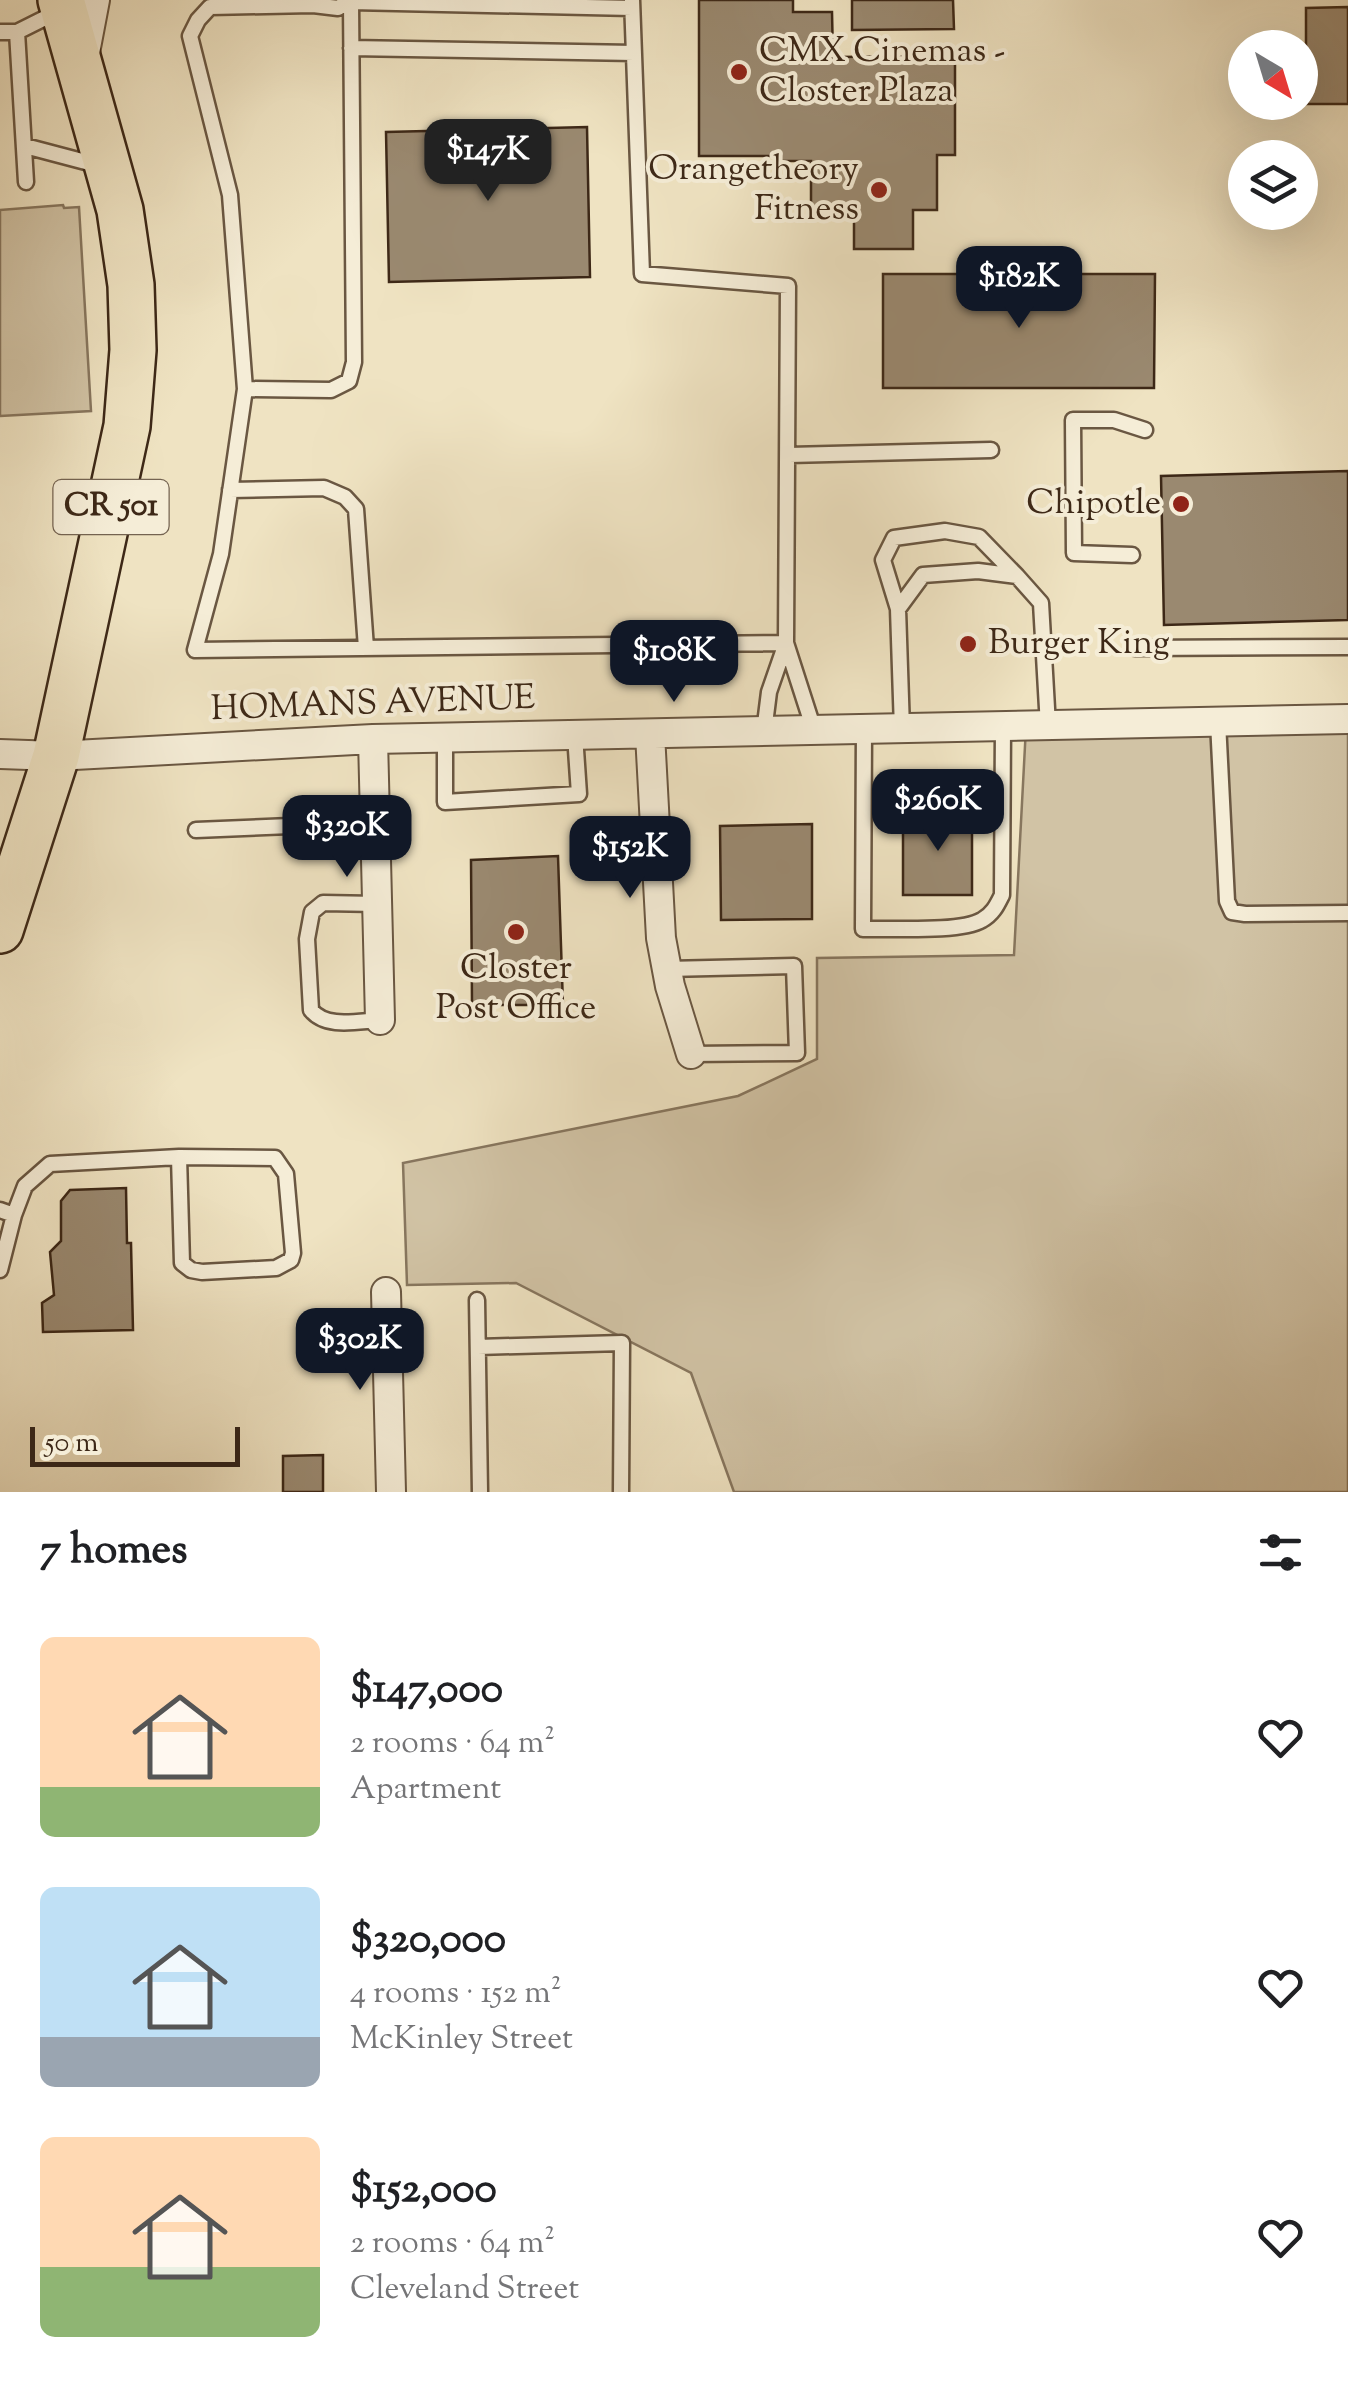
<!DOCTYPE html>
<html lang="en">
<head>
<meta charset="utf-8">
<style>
  body { margin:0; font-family:"Sorts Mill Goudy",serif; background:#f6f6f6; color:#202124; height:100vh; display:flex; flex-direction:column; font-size:38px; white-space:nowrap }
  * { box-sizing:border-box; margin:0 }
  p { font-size:32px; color:#757577 }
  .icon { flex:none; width:55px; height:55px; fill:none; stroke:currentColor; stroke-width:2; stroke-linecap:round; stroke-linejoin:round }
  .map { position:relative; height:1492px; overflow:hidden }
  .sheet { display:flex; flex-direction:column; background:#fff; flex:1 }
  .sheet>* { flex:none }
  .needle { width:65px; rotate:142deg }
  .controls { position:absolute; left:1228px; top:30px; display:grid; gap:20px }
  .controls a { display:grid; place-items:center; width:90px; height:90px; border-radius:50%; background:#fff; box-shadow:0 10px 40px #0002; font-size:50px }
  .scale { position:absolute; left:30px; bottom:25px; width:210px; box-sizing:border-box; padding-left:10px; border:5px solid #3d2817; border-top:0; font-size:28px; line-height:35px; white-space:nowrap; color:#3d2817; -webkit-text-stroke:8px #f5edd7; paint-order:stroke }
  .price { position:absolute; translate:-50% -85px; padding:0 22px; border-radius:20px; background:#111827; color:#fff; font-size:32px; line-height:65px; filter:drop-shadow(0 2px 5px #0008) }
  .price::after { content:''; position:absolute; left:50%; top:60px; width:30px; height:22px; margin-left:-15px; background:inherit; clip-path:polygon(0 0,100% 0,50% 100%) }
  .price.selected { background:#222; color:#fff }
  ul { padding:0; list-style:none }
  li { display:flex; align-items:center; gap:30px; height:250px; padding:0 40px }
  li span { display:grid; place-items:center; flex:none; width:280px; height:200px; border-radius:15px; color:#555 }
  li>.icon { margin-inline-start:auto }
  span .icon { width:120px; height:120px; fill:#fffc; stroke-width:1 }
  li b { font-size:42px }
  h2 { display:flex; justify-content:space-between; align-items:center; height:120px; padding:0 40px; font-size:42px }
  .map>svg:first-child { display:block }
</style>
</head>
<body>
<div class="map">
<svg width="1348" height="1492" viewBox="0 0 1348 1492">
  <rect width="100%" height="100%" fill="#efe3c2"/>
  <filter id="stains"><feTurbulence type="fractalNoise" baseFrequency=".002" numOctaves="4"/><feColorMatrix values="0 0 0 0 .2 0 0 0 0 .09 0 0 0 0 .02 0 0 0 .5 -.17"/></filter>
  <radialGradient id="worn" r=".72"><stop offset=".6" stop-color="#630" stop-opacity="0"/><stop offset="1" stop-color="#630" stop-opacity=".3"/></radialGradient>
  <!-- green -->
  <path fill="#d1c3a5" stroke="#87765e" stroke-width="2.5" d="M63,205L64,208L79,207L91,411L0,416V210Z
    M1348,720V1492H734L691,1373L516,1283L407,1285L403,1163L738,1096L817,1059V958L1014,955L1026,727Z"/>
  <!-- building -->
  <path fill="#9a8970" stroke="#3d2817" stroke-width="2.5" d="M699,0H793V12H832L833,57L955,56V155H937V210H913V249H854V215H811V161H778V156H699Z
    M852,0H953L954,29L852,30Z
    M1348,7V104H1293L1300,102V50H1306V8Z
    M587,127L590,277L389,282L386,132Z
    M883,274H1155L1154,388H883Z
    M1348,471V620L1164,625L1161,476Z
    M903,812H972V895H903Z
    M812,824V919L721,920L720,826Z
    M558,856L563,1005H472L471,860Z
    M126,1188L127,1243H131L133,1330L43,1332L42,1303L54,1295L50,1252L61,1241V1201L70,1190Z
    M323,1455V1492H283V1456Z"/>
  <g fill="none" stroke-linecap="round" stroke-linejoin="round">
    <defs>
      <path id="service" d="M351,0L338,8L313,5L210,7L198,20L190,36L230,195L245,389L221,554L195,650L786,643L788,286L642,274L632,0
        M0,32H17L59,11
        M17,32L26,182
        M351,48L634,53
        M25,146L97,165
        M245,389L331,390L349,381L354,362L351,2L632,8
        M789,455L991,450
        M230,490L324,488L345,497L356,509L366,648
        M1132,555L1074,553L1073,420H1114L1145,430
        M898,609L883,560L894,538L945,531L979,537L1017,576
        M786,643L814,730
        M1135,648L1348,647
        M1218,722L1227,901L1232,912L1245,914L1348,913
        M864,729L863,929C891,928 960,933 982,920C993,914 997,905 1002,895L1003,726
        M902,729L898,609L923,575L978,571L1017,576L1041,603L1048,726
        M764,732L769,692L786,643
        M445,737V802L579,794L575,735
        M196,830L290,826L327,850H375
        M377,904L323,903L312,912L307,939L311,1010C326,1029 358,1021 380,1020
        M667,969L794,966L797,1053L691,1054
        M0,1210L14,1215
        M0,1270L14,1215L25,1186L50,1164L179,1157L275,1158L286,1174L293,1253L291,1260L276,1268L202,1272L191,1270L182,1263L179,1157
        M477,1300L480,1492
        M478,1347L622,1343L621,1492"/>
      <path id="minor" d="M84,58L95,0
        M650,734L661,938L670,986L691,1054
        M373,739L380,1020
        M0,754L56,756L373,739L1348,719
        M386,1292L391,1492"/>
      <path id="primary" d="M0,930L56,756L127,426L133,350L131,285L120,210L61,0"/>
    </defs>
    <!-- service casing -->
    <use href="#service" stroke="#6a5742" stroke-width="19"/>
    <!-- minor casing -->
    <use href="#minor" stroke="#6a5742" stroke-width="32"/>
    <!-- primary casing -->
    <use href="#primary" stroke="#3d2817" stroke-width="50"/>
    <!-- service -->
    <use href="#service" stroke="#f5edd7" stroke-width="14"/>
    <!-- minor -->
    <use href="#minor" stroke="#f5edd7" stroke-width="28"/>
    <!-- primary -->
    <use href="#primary" stroke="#efe3c2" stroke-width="45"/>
  </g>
  <!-- markers -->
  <g fill="#8f2418" stroke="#f5edd7" stroke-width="4">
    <circle cx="739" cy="72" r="10"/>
    <circle cx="879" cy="190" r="10"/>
    <circle cx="1181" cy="504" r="10"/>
    <circle cx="968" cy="644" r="10"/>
    <circle cx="516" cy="932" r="10"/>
  </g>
  <g text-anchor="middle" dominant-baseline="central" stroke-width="8" stroke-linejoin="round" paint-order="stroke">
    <!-- shield labels -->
    <rect fill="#f5edd7" stroke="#746351" stroke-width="2.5" x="53.5" y="480" width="115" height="54" rx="8"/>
    <g font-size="32" font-weight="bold" fill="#3d2817">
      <text x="111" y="507">CR 501</text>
    </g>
    <!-- poi labels -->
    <g font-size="35" fill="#3d2817" stroke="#f5edd7" text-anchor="start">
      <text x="759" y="52">CMX Cinemas -<tspan x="759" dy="40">Closter Plaza</tspan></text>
      <text x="859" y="170" text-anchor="end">Orangetheory<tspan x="859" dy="40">Fitness</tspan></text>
      <text x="1161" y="504" text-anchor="end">Chipotle</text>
      <text x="988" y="644">Burger King</text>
      <text x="516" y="969" text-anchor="middle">Closter<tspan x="516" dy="40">Post Office</tspan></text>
    </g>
    <!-- street labels -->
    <g font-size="35" fill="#3d2817" stroke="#f5edd7">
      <text transform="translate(373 705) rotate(-2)">HOMANS AVENUE</text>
    </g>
  </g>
  <rect width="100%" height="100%" filter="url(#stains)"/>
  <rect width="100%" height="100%" fill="url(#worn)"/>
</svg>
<div class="controls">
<a><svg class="needle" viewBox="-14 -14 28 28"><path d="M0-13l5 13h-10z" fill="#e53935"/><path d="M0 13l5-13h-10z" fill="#757577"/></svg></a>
<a><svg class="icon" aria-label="layers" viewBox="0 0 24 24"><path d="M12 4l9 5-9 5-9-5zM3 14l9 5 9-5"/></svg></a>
</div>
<div class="scale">50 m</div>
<b class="price selected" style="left:488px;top:204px">$147K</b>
<b class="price" style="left:1019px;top:331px">$182K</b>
<b class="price" style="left:674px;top:705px">$108K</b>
<b class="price" style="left:938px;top:854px">$260K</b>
<b class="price" style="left:347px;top:880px">$320K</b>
<b class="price" style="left:630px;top:901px">$152K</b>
<b class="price" style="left:360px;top:1393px">$302K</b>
</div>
<section class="sheet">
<h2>7 homes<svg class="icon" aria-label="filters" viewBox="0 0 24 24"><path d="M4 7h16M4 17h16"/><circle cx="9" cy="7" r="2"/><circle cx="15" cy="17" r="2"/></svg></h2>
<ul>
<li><span style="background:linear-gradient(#ffd9b3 75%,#8fb573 0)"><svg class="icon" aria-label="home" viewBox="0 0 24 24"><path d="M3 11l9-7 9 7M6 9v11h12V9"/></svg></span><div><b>$147,000</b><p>2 rooms · 64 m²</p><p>Apartment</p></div><svg class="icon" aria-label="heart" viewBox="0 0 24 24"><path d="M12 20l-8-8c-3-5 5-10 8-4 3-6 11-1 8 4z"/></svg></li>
<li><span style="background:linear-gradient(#bfe0f5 75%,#9aa5b1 0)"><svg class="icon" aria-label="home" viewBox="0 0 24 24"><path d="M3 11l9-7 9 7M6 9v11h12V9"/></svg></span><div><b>$320,000</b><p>4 rooms · 152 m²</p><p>McKinley Street</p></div><svg class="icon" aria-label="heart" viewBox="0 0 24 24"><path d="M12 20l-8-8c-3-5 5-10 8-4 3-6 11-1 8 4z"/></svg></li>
<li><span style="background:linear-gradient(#ffd9b3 65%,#8fb573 0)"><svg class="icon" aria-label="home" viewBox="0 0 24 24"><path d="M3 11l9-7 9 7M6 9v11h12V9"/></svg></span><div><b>$152,000</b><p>2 rooms · 64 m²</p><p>Cleveland Street</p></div><svg class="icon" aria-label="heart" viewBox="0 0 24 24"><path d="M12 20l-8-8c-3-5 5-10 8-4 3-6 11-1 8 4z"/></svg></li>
</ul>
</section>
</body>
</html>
